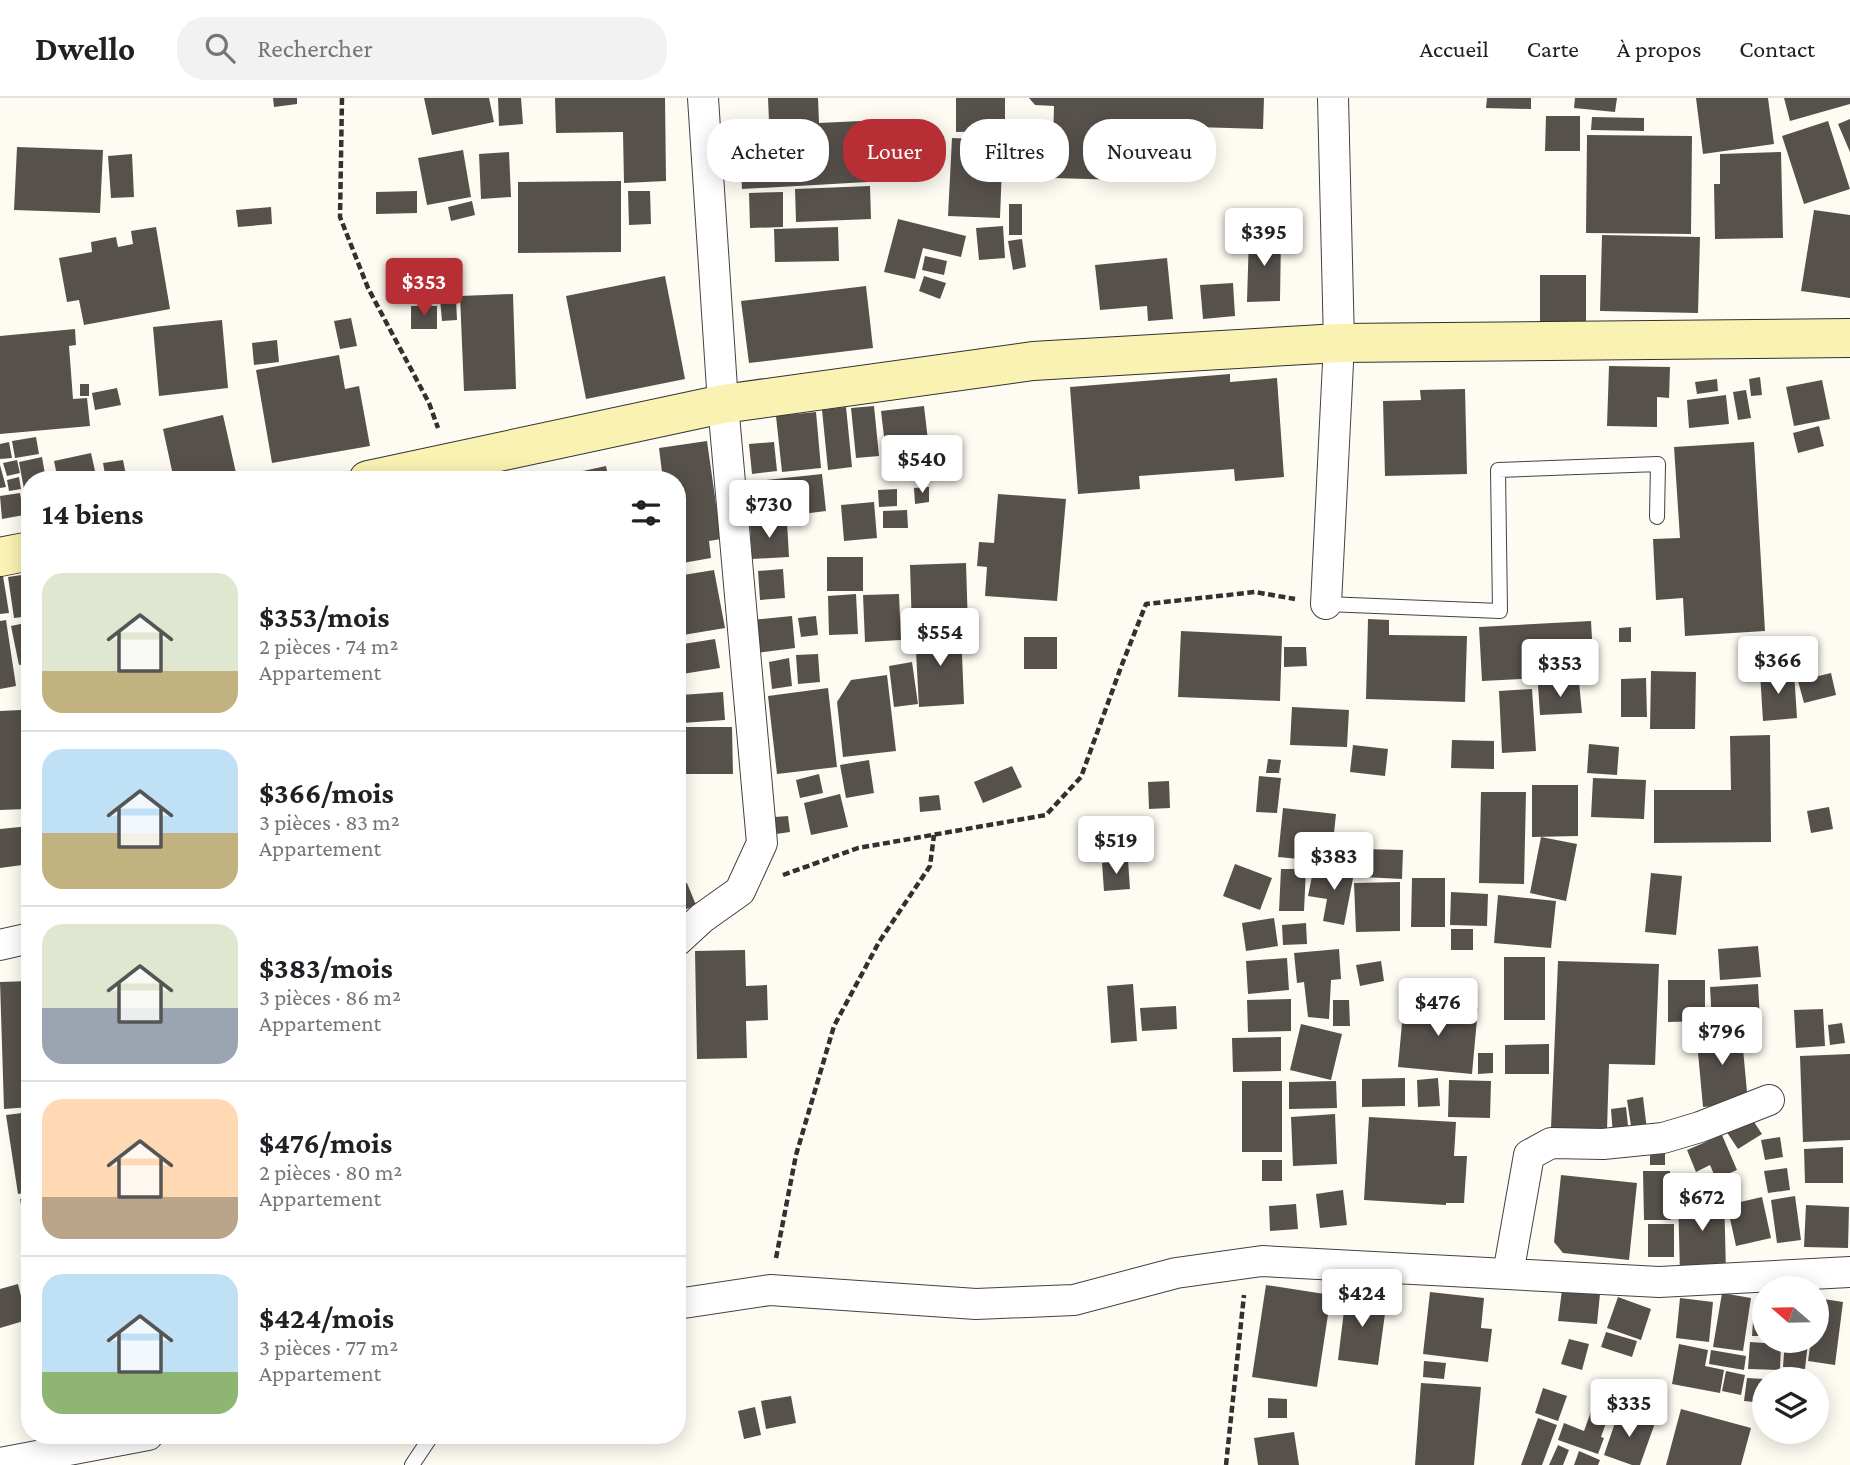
<!DOCTYPE html>
<html lang="fr">
<head>
<meta charset="utf-8">
<style>
  body { margin:0; font-family:"Crimson Pro",serif; background:#f2f2f2; color:#202124; height:100vh; display:flex; flex-direction:column; font-size:26px; white-space:nowrap }
  * { box-sizing:border-box; margin:0 }
  p { font-size:23px; color:#757577 }
  .icon { flex:none; width:38px; height:38px; fill:none; stroke:currentColor; stroke-width:2; stroke-linecap:round; stroke-linejoin:round }
  .map { position:relative; flex:1; overflow:hidden }
  .sheet { position:absolute; left:21px; top:373px; width:665px; height:973px; display:flex; flex-direction:column; background:#fff; border-radius:28px; box-shadow:0 4px 18px #0003 }
  .sheet>* { flex:none }
  .top-card { position:absolute; left:707px; top:21px; width:665px; height:63px; display:flex; gap:14px }
  .needle { width:46px; rotate:290deg }
  .controls { position:absolute; left:1752px; top:1178px; display:grid; gap:14px }
  .controls a { display:grid; place-items:center; width:77px; height:77px; border-radius:50%; background:#fff; box-shadow:0 4px 18px #0003; font-size:35px }
  .price { position:absolute; translate:-50% -60px; padding:0 16px; border-radius:7px; background:#fff; color:#222; font-size:23px; line-height:46px; filter:drop-shadow(0 2px 4px #0008) }
  .price::after { content:''; position:absolute; left:50%; top:42px; width:21px; height:16px; margin-left:-10px; background:inherit; clip-path:polygon(0 0,100% 0,50% 100%) }
  .price.on { background:#b72f35; color:#fff }
  ul { padding:0; list-style:none }
  li { display:flex; align-items:center; gap:21px; height:175px; padding:0 21px }
  li+li { border-top:2px solid #e0e0e0 }
  li span { display:grid; place-items:center; flex:none; width:196px; height:140px; border-radius:21px; color:#555 }
  li>.icon { margin-inline-start:auto }
  span .icon { width:84px; height:84px; fill:#fffc; stroke-width:1 }
  li b { font-size:30px }
  h2 { display:flex; justify-content:space-between; align-items:center; height:84px; padding:0 21px; font-size:30px }
  .tag { padding:0 24px; border-radius:28px; background:#fff; box-shadow:0 4px 18px #0003; font-size:24px; line-height:63px }
  .tag.on { background:#b72f35; color:#fff }
  header { display:flex; align-items:center; gap:42px; box-sizing:border-box; height:98px; padding:0 35px; background:#fff; border-bottom:2px solid #e0e0e0 }
  header strong { font-size:33px }
  nav { display:flex; gap:38px; margin-inline-start:auto; font-size:24px }
  .search { width:490px; height:63px; background:#f2f2f2; display:flex; align-items:center; gap:18px; box-sizing:border-box; padding:0 24px; border-radius:28px; color:#757577; font-size:26px }
  .map>svg:first-child { display:block }
</style>
</head>
<body>
<header>
<strong>Dwello</strong>
<div class="search"><svg class="icon" aria-label="search" viewBox="0 0 24 24"><circle cx="10" cy="10" r="6"/><path d="M15 15l6 6"/></svg>Rechercher</div>
<nav><a>Accueil</a><a>Carte</a><a>À propos</a><a>Contact</a></nav>
</header>
<div class="map">
<svg width="1850" height="1367" viewBox="0 0 1850 1367">
  <rect width="100%" height="100%" fill="#fefcf2"/>
  <!-- building -->
  <path fill="#57514c" d="M273,0H297V6L274,9Z
    M424,0H489L494,24L432,37Z
    M498,0H521L523,26L499,28Z
    M555,0H665L666,83L624,85L623,34L556,35Z
    M768,0H818L819,25L882,22L885,83L742,91L739,25L769,23Z
    M956,0H1005V33L956,34Z
    M1029,0H1264L1263,31L1126,27L1124,82L1052,80L1054,8L1035,7Z
    M1487,0H1531V11L1486,10Z
    M1575,0H1617L1615,14L1574,10Z
    M1696,0H1768L1774,46L1703,56Z
    M1784,0H1850V6L1790,23Z
    M1546,18H1580V53H1545Z
    M1592,19L1644,20V33L1591,32Z
    M1850,21V54L1838,26Z
    M1828,23L1850,91L1804,106L1782,38Z
    M1587,37L1692,38L1691,136L1586,135Z
    M952,40L1003,42L1000,120L948,118Z
    M17,49L103,52L100,115L14,112Z
    M463,52L471,99L427,107L418,60Z
    M509,54L511,99L481,101L479,56Z
    M1781,54L1783,140L1715,141L1714,86H1720V56Z
    M132,56L134,99L111,100L108,58Z
    M621,83V154L518,155V84Z
    M870,88L871,121L796,124L795,91Z
    M417,93V115L376,116V94Z
    M628,93H650L651,126L629,127Z
    M783,94V129L750,130L749,95Z
    M472,103L475,117L451,123L448,109Z
    M1009,106H1022V137H1009Z
    M271,109L272,126L238,129L236,112Z
    M1814,112L1850,117V200L1801,193Z
    M898,121L966,138L961,159L923,150L915,181L884,174Z
    M1003,128L1005,160L979,162L976,130Z
    M156,129L170,211L84,227L79,202L67,204L59,160L92,154L91,144L116,139L118,149L133,146L131,133Z
    M838,129L839,163L775,164L774,131Z
    M1249,137H1281L1280,203L1247,204Z
    M1602,137L1700,139L1698,215L1600,213Z
    M1022,141L1026,169L1013,172L1008,143Z
    M925,158L947,163L944,177L922,172Z
    M1167,160L1173,221L1148,223L1147,208L1100,212L1095,167Z
    M1540,177H1586V226L1540,227Z
    M665,178L685,281L586,301L566,198Z
    M924,178L946,185L940,201L919,193Z
    M1233,185L1235,218L1203,221L1200,187Z
    M866,188L873,250L749,265L741,203Z
    M513,196L516,291L464,293L460,198Z
    M456,200L457,222L442,223L440,201Z
    M411,208H437V231H411Z
    M351,220L357,248L340,251L334,223Z
    M222,222L228,290L159,298L153,229Z
    M75,231L76,247L69,248L73,301L87,300L90,328L0,336V238Z
    M277,242L279,264L254,267L252,245Z
    M339,257L345,291L359,288L370,348L272,365L256,272Z
    M1609,268L1670,269L1669,300L1657,299V329L1607,328Z
    M1230,276V284L1277,280L1284,379L1235,383L1234,371L1139,378L1140,391L1078,396L1070,289Z
    M1760,279L1762,297L1751,298L1749,281Z
    M1717,281L1718,293L1697,296L1695,284Z
    M1822,282L1830,321L1794,328L1786,289Z
    M80,286H89V298H80Z
    M117,290L121,307L95,312L92,295Z
    M1465,291L1467,376L1385,378L1383,303L1421,302L1420,292Z
    M1746,292L1751,320L1738,322L1733,294Z
    M1726,297L1729,326L1689,330L1687,302Z
    M874,308L879,358L856,360L851,310Z
    M924,308L931,368L888,373L881,313Z
    M846,309L852,369L828,372L822,312Z
    M816,314L821,370L782,374L776,318Z
    M223,317L236,375L208,382H174L163,331Z
    M1819,328L1824,348L1798,355L1793,335Z
    M36,339L39,356L15,360L12,343Z
    M707,343L721,441L709,443L711,460L677,466V382H663L659,350Z
    M9,344L12,360L0,361V346Z
    M774,344L777,373L752,376L749,346Z
    M1754,344L1765,533L1685,538L1683,500L1656,502L1653,441L1680,440L1674,349Z
    M91,355L97,382H58L54,363Z
    M42,359L46,382H30L28,413L19,364Z
    M17,362L20,375L7,378L3,365Z
    M123,362L127,382H106L103,365Z
    M0,367L6,389L0,390Z
    M606,368L609,382H550V380Z
    M822,376L826,413L770,420L766,382Z
    M19,379L21,391L9,393L7,382Z
    M929,389V404L915,406L914,390Z
    M897,391V408L879,409L878,392Z
    M20,395L24,417L2,421L0,398Z
    M998,396L1066,401L1057,503L985,498L987,469L977,468L979,444L994,445Z
    M874,404L877,440L844,443L841,407Z
    M907,412L908,430H883V413Z
    M787,424L789,459L752,461L750,426Z
    M827,459H863V493H827Z
    M966,465L968,529L912,531L910,467Z
    M783,471L785,500L760,502L758,473Z
    M714,472L725,530L677,538V478Z
    M28,476L30,518L14,520L8,479Z
    M0,478H3L9,515L0,516Z
    M856,496L858,536L829,537L828,498Z
    M899,496L901,542L865,544L863,497Z
    M792,518L795,550L755,555L752,522Z
    M816,518L818,537L801,539L798,520Z
    M1368,521L1389,522V537L1467,538L1465,604L1366,601Z
    M6,522L16,588L0,591V523Z
    M1591,523L1594,577L1482,583L1479,529Z
    M30,524V565L19,567L11,528Z
    M1631,529V544H1619V530Z
    M961,532L964,606L919,609L915,535Z
    M1181,533L1282,538L1280,603L1178,599Z
    M1024,539H1057V571H1024Z
    M715,541L720,570L682,576L677,547Z
    M1284,549H1306L1307,568L1284,569Z
    M818,556L820,584L798,586L796,557Z
    M789,560L792,588L772,591L769,564Z
    M912,564L918,606L894,609L889,568Z
    M1651,573L1696,574L1695,631H1650Z
    M1794,573L1797,620L1763,623L1760,575Z
    M1831,575L1836,597L1804,605L1798,583Z
    M887,577L896,653L843,659L837,604L851,582Z
    M1646,580L1647,619H1621V581Z
    M1579,584L1582,615L1540,617L1538,587Z
    M828,590L837,669L777,676L768,598Z
    M1532,591L1536,653L1502,655L1499,593Z
    M723,594L725,622L682,625L681,597Z
    M1292,609L1349,612L1347,649L1290,647Z
    M21,612L26,711L0,712V613Z
    M30,613V638H28L26,614Z
    M680,629H732L733,676H681Z
    M1770,637L1771,744L1654,745V692H1731L1730,638Z
    M1452,642L1494,643V671L1451,670Z
    M1589,646L1619,649L1617,677L1587,675Z
    M1353,647L1388,651L1385,678L1350,674Z
    M1268,661L1281,662L1279,675H1266Z
    M869,662L874,695L846,700L840,667Z
    M1012,668L1022,689L983,705L974,684Z
    M819,676L823,695L800,700L796,682Z
    M1259,678L1281,680L1277,715L1256,714Z
    M1593,680L1646,682L1644,721L1591,719Z
    M1169,683L1170,710L1149,711L1148,684Z
    M1532,687H1578V738L1532,739Z
    M1481,694H1526L1524,786L1479,785Z
    M840,696L848,729L811,737L804,705Z
    M939,697L941,712L920,714L919,699Z
    M1829,709L1833,731L1811,735L1807,713Z
    M1283,710L1336,716L1331,764L1278,759Z
    M788,718L790,734L776,736L775,719Z
    M30,728V766L0,770V731Z
    M1541,739L1577,746L1566,803L1530,795Z
    M1364,751L1403,752L1402,781L1363,779Z
    M1128,762L1130,791L1104,793L1102,765Z
    M1235,766L1272,780L1260,812L1223,798Z
    M1335,766L1355,770L1344,827L1323,823L1327,801L1308,798L1313,773L1334,777Z
    M1281,771H1306L1304,813H1279Z
    M1651,775L1682,778L1676,837L1645,834Z
    M1412,780H1445V829H1411Z
    M1400,784V833L1356,834L1354,785Z
    M687,785L696,807L677,815V789Z
    M1451,794L1488,796L1487,828L1450,827Z
    M1498,797L1556,803L1551,850L1494,845Z
    M1274,820L1278,848L1246,853L1242,825Z
    M1306,825L1307,846L1283,847L1282,827Z
    M1451,831H1473V852H1451Z
    M1758,848L1761,879L1720,882L1718,851Z
    M1339,851L1341,881L1331,882L1329,921L1308,919L1304,884L1297,885L1294,855Z
    M745,852L746,888L767,887L768,922L746,923L747,960L697,961L695,853Z
    M1504,859H1545V922H1504Z
    M1287,860L1289,892L1248,896L1246,863Z
    M1381,863L1384,883L1360,888L1356,867Z
    M1558,863L1659,866L1655,967L1609,966L1607,1032L1551,1030Z
    M1668,882H1705V923L1668,924Z
    M30,883V1009L4,1011L0,884Z
    M1133,886L1137,943L1111,945L1107,888Z
    M1758,886L1760,922L1712,925L1710,889Z
    M1291,901V933L1248,934L1247,902Z
    M1333,902H1349L1350,928H1333Z
    M1404,903L1478,910L1472,976L1398,969Z
    M1176,908L1177,931L1142,933L1140,910Z
    M1823,911L1825,948L1796,950L1794,912Z
    M1842,925L1845,945L1830,947L1828,927Z
    M1301,926L1342,936L1331,982L1290,972Z
    M1741,929L1748,1005L1703,1009L1696,933Z
    M1281,939V973L1233,974L1232,940Z
    M1549,946V976H1505V947Z
    M1478,955H1493V975L1478,976Z
    M1850,956V1042L1803,1044L1800,958Z
    M1405,980V1008L1362,1009V981Z
    M1438,980L1440,1008L1418,1009L1417,982Z
    M1449,982L1491,983L1490,1020L1448,1019Z
    M1242,983H1282V1054H1242Z
    M1336,983L1337,1010L1289,1011V984Z
    M1643,999L1647,1032L1632,1034L1627,1002Z
    M1626,1009L1629,1037L1613,1038L1611,1011Z
    M30,1014V1094L18,1096L6,1017Z
    M1335,1016L1337,1066L1293,1068L1291,1019Z
    M1750,1018L1762,1036L1738,1051L1726,1033Z
    M1369,1019L1456,1024L1454,1058H1467L1464,1105H1446V1107L1364,1102Z
    M1722,1037L1737,1072L1716,1081L1710,1067L1696,1074L1687,1052Z
    M1780,1039L1783,1059L1765,1062L1761,1042Z
    M1843,1049V1085H1805L1804,1051Z
    M1665,1054V1067H1650V1055Z
    M1262,1062H1282V1083H1262Z
    M1787,1070L1790,1092L1768,1095L1764,1073Z
    M1643,1073H1670L1671,1122H1644Z
    M1561,1077L1637,1085L1629,1162L1563,1155L1554,1144Z
    M1343,1092L1347,1127L1320,1130L1316,1096Z
    M1724,1095L1726,1174L1680,1176L1678,1096Z
    M1795,1098L1801,1142L1777,1145L1771,1102Z
    M30,1099V1124L24,1125L20,1101Z
    M1762,1099L1771,1140L1736,1148L1727,1107Z
    M1296,1106L1298,1131L1270,1133L1269,1108Z
    M1806,1107L1849,1109L1848,1150L1804,1149Z
    M1648,1126H1674V1159H1648Z
    M30,1131V1150H27L23,1133Z
    M30,1155V1171L26,1172L23,1156Z
    M18,1186L27,1222L0,1230V1191Z
    M1266,1187L1331,1197L1317,1289L1252,1279Z
    M1562,1192L1600,1196L1597,1226L1558,1223Z
    M1430,1194L1484,1200L1481,1230L1492,1231L1488,1264L1423,1256Z
    M1722,1195L1751,1200L1743,1253L1713,1249Z
    M1346,1196L1387,1201L1378,1267L1338,1262Z
    M1618,1199L1651,1211L1641,1242L1607,1230Z
    M1680,1200L1713,1204L1709,1244L1676,1240Z
    M1817,1200L1843,1204L1835,1267L1808,1263L1811,1242H1816Z
    M1754,1207H1764V1238H1752Z
    M1606,1234L1637,1243L1632,1259L1601,1249Z
    M1569,1241L1589,1246L1582,1272L1561,1266Z
    M1785,1242L1808,1244L1805,1271L1783,1269Z
    M1750,1244L1781,1246L1780,1272L1748,1271Z
    M1679,1246L1708,1252L1705,1268L1724,1272L1720,1295L1672,1286Z
    M1711,1252L1746,1258L1744,1272L1709,1266Z
    M1424,1263L1446,1265L1444,1281L1423,1279Z
    M1726,1273L1745,1277L1741,1297L1722,1293Z
    M1747,1280L1764,1281V1305L1744,1303Z
    M1421,1285L1481,1289L1474,1367H1415Z
    M1543,1290L1567,1298L1558,1323L1535,1315Z
    M791,1298L796,1325L766,1331L761,1303Z
    M1268,1300L1287,1301V1320H1268Z
    M1594,1305L1611,1311L1601,1339L1604,1340L1598,1356L1558,1342L1564,1325L1584,1333Z
    M755,1309L761,1337L744,1341L738,1313Z
    M1681,1311L1751,1330L1741,1367H1666Z
    M1619,1313L1655,1325L1640,1367H1632L1604,1357Z
    M1538,1320L1557,1327L1542,1367H1521Z
    M1294,1334L1299,1367H1258L1254,1340Z
    M1558,1347L1569,1352L1563,1367H1549Z
    M1579,1353L1600,1362L1598,1367H1574Z"/>
  <g fill="none" stroke-linecap="round" stroke-linejoin="round">
    <defs>
      <path id="lane" d="M1326,506L1500,513L1498,372L1658,366L1657,419
        M412,1367L432,1337"/>
      <path id="street" d="M1326,506L1339,245L1333,0
        M677,843L702,820L740,793L762,745L723,306L703,0
        M0,847L30,840
        M1508,1176L1529,1057L1551,1045L1603,1046L1663,1040L1700,1029L1769,1002
        M677,1206L770,1192L976,1206L1074,1202L1176,1175L1262,1163L1659,1184L1850,1174
        M0,1365L148,1337"/>
      <path id="secondary" d="M368,382L723,306L1033,263L1339,245L1850,240
        M0,459L30,453"/>
    </defs>
    <!-- lane casing -->
    <use href="#lane" stroke="#424242" stroke-width="16"/>
    <!-- street casing -->
    <use href="#street" stroke="#424242" stroke-width="32"/>
    <!-- secondary casing -->
    <use href="#secondary" stroke="#313131" stroke-width="40"/>
    <!-- path -->
    <path stroke="#313131" stroke-width="4.5" stroke-dasharray="7 3.5" stroke-linecap="butt" d="M342,0L340,119L368,190L429,305L438,330
      M783,777L858,750L1046,717L1081,679L1121,569L1146,506L1255,494L1295,501
      M776,1160L796,1057L834,928L879,844L930,768L934,737
      M1226,1367L1244,1197"/>
    <!-- lane -->
    <use href="#lane" stroke="#fff" stroke-width="14"/>
    <!-- street -->
    <use href="#street" stroke="#fff" stroke-width="30"/>
    <!-- secondary -->
    <use href="#secondary" stroke="#faf2b2" stroke-width="38"/>
  </g>
</svg>
<div class="controls">
<a><svg class="needle" viewBox="-14 -14 28 28"><path d="M0-13l5 13h-10z" fill="#e53935"/><path d="M0 13l5-13h-10z" fill="#757577"/></svg></a>
<a><svg class="icon" aria-label="layers" viewBox="0 0 24 24"><path d="M12 4l9 5-9 5-9-5zM3 14l9 5 9-5"/></svg></a>
</div>
<b class="price" style="left:1264px;top:170px">$395</b>
<b class="price on" style="left:424px;top:220px">$353</b>
<b class="price" style="left:922px;top:397px">$540</b>
<b class="price" style="left:769px;top:442px">$730</b>
<b class="price" style="left:940px;top:570px">$554</b>
<b class="price" style="left:1778px;top:598px">$366</b>
<b class="price" style="left:1560px;top:601px">$353</b>
<b class="price" style="left:1116px;top:778px">$519</b>
<b class="price" style="left:1334px;top:794px">$383</b>
<b class="price" style="left:1438px;top:940px">$476</b>
<b class="price" style="left:1722px;top:969px">$796</b>
<b class="price" style="left:1702px;top:1135px">$672</b>
<b class="price" style="left:1362px;top:1231px">$424</b>
<b class="price" style="left:1629px;top:1341px">$335</b>
<div class="top-card">
<a class="tag">Acheter</a>
<a class="tag on">Louer</a>
<a class="tag">Filtres</a>
<a class="tag">Nouveau</a>
</div>
<section class="sheet">
<h2>14 biens<svg class="icon" aria-label="filters" viewBox="0 0 24 24"><path d="M4 7h16M4 17h16"/><circle cx="9" cy="7" r="2"/><circle cx="15" cy="17" r="2"/></svg></h2>
<ul>
<li><span style="background:linear-gradient(#dfe7d0 70%,#c2b280 0)"><svg class="icon" aria-label="home" viewBox="0 0 24 24"><path d="M3 11l9-7 9 7M6 9v11h12V9"/></svg></span><div><b>$353/mois</b><p>2 pièces · 74 m²</p><p>Appartement</p></div></li>
<li><span style="background:linear-gradient(#bfe0f5 60%,#c2b280 0)"><svg class="icon" aria-label="home" viewBox="0 0 24 24"><path d="M3 11l9-7 9 7M6 9v11h12V9"/></svg></span><div><b>$366/mois</b><p>3 pièces · 83 m²</p><p>Appartement</p></div></li>
<li><span style="background:linear-gradient(#dfe7d0 60%,#9aa5b1 0)"><svg class="icon" aria-label="home" viewBox="0 0 24 24"><path d="M3 11l9-7 9 7M6 9v11h12V9"/></svg></span><div><b>$383/mois</b><p>3 pièces · 86 m²</p><p>Appartement</p></div></li>
<li><span style="background:linear-gradient(#ffd9b3 70%,#b9a48a 0)"><svg class="icon" aria-label="home" viewBox="0 0 24 24"><path d="M3 11l9-7 9 7M6 9v11h12V9"/></svg></span><div><b>$476/mois</b><p>2 pièces · 80 m²</p><p>Appartement</p></div></li>
<li><span style="background:linear-gradient(#bfe0f5 70%,#8fb573 0)"><svg class="icon" aria-label="home" viewBox="0 0 24 24"><path d="M3 11l9-7 9 7M6 9v11h12V9"/></svg></span><div><b>$424/mois</b><p>3 pièces · 77 m²</p><p>Appartement</p></div></li>
</ul>
</section>
</div>
</body>
</html>
